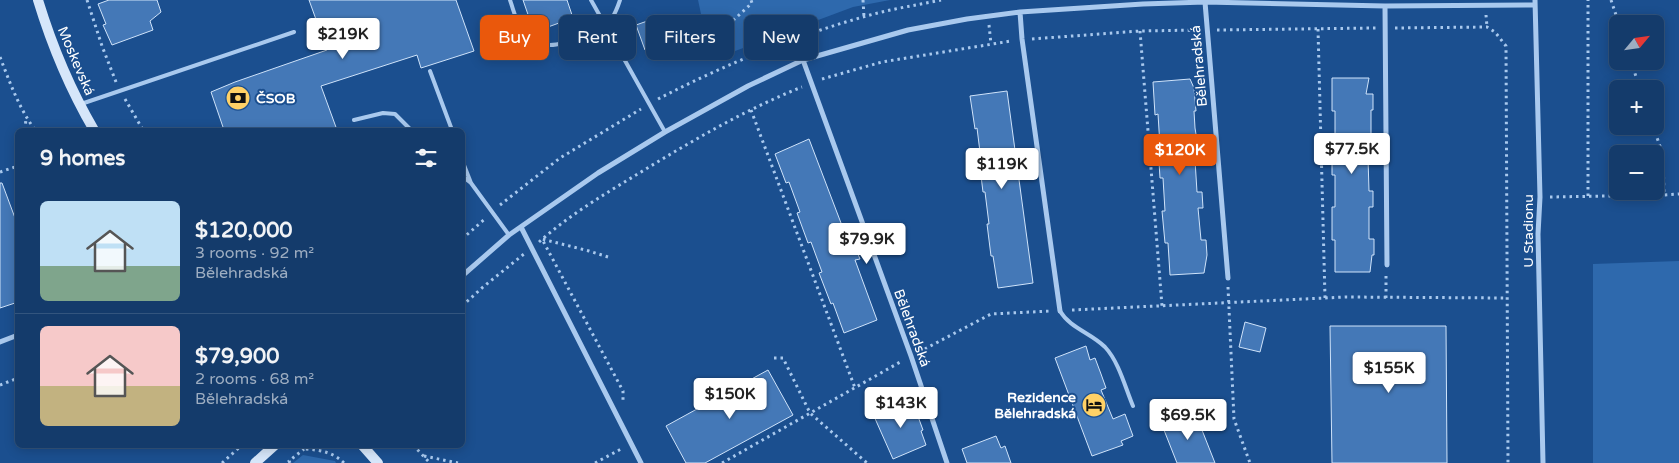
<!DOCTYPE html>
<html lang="en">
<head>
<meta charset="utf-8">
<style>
  body { margin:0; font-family:"Varela Round",sans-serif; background:#1d4271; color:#f1f3f6; height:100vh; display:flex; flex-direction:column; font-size:19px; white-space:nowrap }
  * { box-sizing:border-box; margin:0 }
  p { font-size:16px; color:#9dadc1 }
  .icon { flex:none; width:28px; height:28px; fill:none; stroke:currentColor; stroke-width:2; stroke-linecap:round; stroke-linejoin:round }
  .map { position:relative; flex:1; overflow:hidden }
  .details { position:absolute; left:15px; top:128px; width:450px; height:320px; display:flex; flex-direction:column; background:#143b6b; border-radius:8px; box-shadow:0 2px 12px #0003,0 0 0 1px #33557e }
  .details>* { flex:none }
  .hud { position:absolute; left:480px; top:15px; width:475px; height:45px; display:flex; gap:10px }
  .needle { width:32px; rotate:61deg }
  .fabs { position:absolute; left:1609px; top:15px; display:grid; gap:10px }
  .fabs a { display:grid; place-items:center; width:55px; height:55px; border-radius:8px; background:#143b6b; box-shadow:0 2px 12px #0003,0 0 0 1px #33557e; font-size:25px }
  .price { position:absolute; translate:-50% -42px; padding:0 11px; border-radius:5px; background:#fff; color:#222; font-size:16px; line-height:32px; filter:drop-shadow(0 1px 2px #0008) }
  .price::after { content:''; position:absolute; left:50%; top:30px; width:15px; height:11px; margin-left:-8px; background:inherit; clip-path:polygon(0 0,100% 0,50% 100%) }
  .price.selected { background:#ea580c; color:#fff }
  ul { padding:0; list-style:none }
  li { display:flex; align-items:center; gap:15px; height:125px; padding:0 25px }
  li+li { border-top:1px solid #33557e }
  li span { display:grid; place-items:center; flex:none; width:140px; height:100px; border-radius:8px; color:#555 }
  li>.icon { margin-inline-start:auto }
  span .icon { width:60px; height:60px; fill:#fffc; stroke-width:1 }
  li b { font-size:21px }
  h2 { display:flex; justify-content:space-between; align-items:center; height:60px; padding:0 25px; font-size:21px }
  .pill { padding:0 18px; border-radius:8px; background:#143b6b; box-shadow:0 2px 12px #0003,0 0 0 1px #33557e; font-size:18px; line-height:45px }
  .pill.selected { background:#ea580c; color:#fff }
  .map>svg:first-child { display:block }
</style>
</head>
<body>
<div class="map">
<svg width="1679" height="463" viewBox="0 0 1679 463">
  <rect width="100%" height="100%" fill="#1b4f8f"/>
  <!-- green -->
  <path fill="#2e69ad" d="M698,0H890L853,7L711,60Z
    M1679,261V463H1593V264Z
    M303,455L335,461L336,463H293Z"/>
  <!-- building -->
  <path fill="#4478b7" stroke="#cfe3fa" d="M109,0H157L161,12L150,21L153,30L112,45L103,25L106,24L98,4Z
    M309,0H456L474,51L421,68L417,55L321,86L337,130H224L211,92L235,82L327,50Z
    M523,0H567L573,18L534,32Z
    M653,19L662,44L645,50L636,25Z
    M1332,78H1369L1366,94H1373V110H1371V143H1373L1374,158H1368L1369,191H1373V207H1369V239H1374V255H1372L1370,272H1335V240H1332V207H1335V175H1332V143H1335V111H1332Z
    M1190,79L1194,88L1196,111H1194L1195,128L1200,159L1195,160L1197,192H1202L1203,208H1198L1201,240H1206L1207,255L1204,273L1170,275L1168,243H1165L1162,211H1165L1163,178H1160L1158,146H1160L1158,114L1155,115L1153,82Z
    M1007,91L1033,283L998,288L993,256H991L987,224H989L985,192H983L979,160H981L977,128L975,129L970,96Z
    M809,139L849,244L853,242L860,259L855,260L877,320L844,333L833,303L831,304L819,273L822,272L811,242L808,243L797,213L800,212L789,182L786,183L775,154Z
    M0,183H2L18,226V302L0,308Z
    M1245,322L1266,328L1260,352L1239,347Z
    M1330,326H1446L1447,463H1332Z
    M1086,346L1090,360L1095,358L1101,374L1106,388L1101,390L1113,419L1125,414L1133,436L1121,441L1123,445L1092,456L1055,358Z
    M768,370L793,415L705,463H686L666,426Z
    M908,401L912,413L916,411L923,430L921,431L926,445L893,459L873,414Z
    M1193,413L1197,426L1200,425L1215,463H1177L1162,425Z
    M996,436L1001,448L1005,446L1011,463H967L962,449Z"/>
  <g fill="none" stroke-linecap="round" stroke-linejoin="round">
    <!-- path -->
    <path stroke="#a9c9ee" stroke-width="3" stroke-dasharray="2.5 4" stroke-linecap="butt" d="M87,0L102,46L116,82
      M863,0L864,17
      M1611,0L1619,24
      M1486,15L1487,27
      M989,25L991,44
      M1395,28L1487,27L1495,32L1506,46L1508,463
      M1318,29L1325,298
      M1217,30L1376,28
      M1140,31L1162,306
      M714,38L752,3L751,0
      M1032,39L1140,31L1198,30
      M0,57C10,83 19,108 35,130
      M1631,61L1640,89
      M822,79L882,62L1011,41
      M125,99L143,130
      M658,99C726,64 799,34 874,14C896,8 918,5 941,0
      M751,110L855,388
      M1653,126L1663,155L1664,195L1679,194
      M25,130L26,118
      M0,172L18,166
      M1588,196V0
      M1550,197L1664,195
      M500,205L560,158L641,109
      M462,239L486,218
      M539,242C568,216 603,195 636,175C690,142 744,110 802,87
      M608,257L589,251L542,239L623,391V402
      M1228,287L1234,419L1250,463
      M1386,298V273
      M462,306L483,287L524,254
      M1072,310L1346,297L1506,298
      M919,352L991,314L1051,311
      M774,358H783L810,413L867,463
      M0,385L18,378
      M301,445L305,449C320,450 333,452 344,463
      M413,445L430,463
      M424,456L458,463
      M222,463L242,445
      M290,463L289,461L304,449
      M595,463L623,448
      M722,463L902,361"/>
    <!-- lane -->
    <path stroke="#a9c9ee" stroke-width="4" d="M510,0C514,11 517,27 525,35C531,41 542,45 550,45C564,45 604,29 612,18C616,12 618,6 620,0
      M591,0L665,132
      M430,71L452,130
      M81,104L294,32
      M354,120L383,113L395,114L411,130
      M462,160L471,183
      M462,176L471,183L509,235
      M1060,311C1070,328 1091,333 1105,347C1119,362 1125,387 1133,406"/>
    <!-- street -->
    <path stroke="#a9c9ee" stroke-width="5" d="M1535,0L1540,197L1538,234L1543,463
      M1205,2L1228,278
      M1385,6L1387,265
      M1020,12L1022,39L1060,311
      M803,60L911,356L947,463
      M521,227L641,463
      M462,276L509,235L598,173L665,132L748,86L803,60L908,30L967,19L1020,12L1143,4L1205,2L1385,6L1534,5
      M0,342L18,335"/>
    <!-- secondary -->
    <path stroke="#d6e6fa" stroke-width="10" d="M38,0C52,46 70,89 94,130
      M362,445L378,463
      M255,463L275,445"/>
  </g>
  <!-- icons -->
  <defs>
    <symbol id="bank-disc" viewBox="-11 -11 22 22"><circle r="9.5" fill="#ffd166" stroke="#1b4f8f"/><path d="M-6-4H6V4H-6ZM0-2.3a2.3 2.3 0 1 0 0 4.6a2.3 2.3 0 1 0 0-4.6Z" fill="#111"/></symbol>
    <symbol id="hotel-disc" viewBox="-11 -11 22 22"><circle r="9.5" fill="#ffd166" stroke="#1b4f8f"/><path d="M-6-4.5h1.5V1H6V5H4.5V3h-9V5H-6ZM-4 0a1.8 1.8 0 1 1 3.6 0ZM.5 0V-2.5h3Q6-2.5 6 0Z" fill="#111"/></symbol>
  </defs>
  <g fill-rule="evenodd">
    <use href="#bank-disc" x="224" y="84" width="28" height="28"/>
    <use href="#hotel-disc" x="1080" y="391" width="28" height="28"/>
  </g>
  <g text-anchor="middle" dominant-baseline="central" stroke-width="4" stroke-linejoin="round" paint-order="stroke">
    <!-- street labels -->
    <g font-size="14" fill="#fff" stroke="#1b4f8f">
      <text transform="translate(76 61) rotate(67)">Moskevská</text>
      <text transform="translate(1199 66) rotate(-95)">Bělehradská</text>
      <text transform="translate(1528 231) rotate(-90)">U Stadionu</text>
      <text transform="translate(912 328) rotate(70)">Bělehradská</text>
    </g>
    <!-- poi labels -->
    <g font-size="14" font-weight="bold" fill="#fff" stroke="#1b4f8f" text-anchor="start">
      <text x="256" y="98">ČSOB</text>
      <text x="1076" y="397" text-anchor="end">Rezidence<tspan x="1076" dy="16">Bělehradská</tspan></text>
    </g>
  </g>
</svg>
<div class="fabs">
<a><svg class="needle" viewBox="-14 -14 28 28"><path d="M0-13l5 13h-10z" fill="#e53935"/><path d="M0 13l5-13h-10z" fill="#9dadc1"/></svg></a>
<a>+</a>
<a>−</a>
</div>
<b class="price" style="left:343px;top:60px">$219K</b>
<b class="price" style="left:1352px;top:175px">$77.5K</b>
<b class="price selected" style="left:1180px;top:176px">$120K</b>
<b class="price" style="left:1002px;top:190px">$119K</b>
<b class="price" style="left:867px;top:265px">$79.9K</b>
<b class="price" style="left:1389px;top:394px">$155K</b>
<b class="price" style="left:730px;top:420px">$150K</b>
<b class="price" style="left:901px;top:429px">$143K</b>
<b class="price" style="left:1188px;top:441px">$69.5K</b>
<div class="hud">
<a class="pill selected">Buy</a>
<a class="pill">Rent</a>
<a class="pill">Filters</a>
<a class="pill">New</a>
</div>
<section class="details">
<h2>9 homes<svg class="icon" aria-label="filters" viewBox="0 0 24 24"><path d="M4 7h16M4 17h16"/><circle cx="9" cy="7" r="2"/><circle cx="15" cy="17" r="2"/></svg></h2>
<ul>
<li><span style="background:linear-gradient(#bfe0f5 65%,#7fa58c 0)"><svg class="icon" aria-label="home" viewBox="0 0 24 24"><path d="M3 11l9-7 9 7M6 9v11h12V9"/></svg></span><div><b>$120,000</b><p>3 rooms · 92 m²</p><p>Bělehradská</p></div></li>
<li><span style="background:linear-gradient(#f6c9c9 60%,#c2b280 0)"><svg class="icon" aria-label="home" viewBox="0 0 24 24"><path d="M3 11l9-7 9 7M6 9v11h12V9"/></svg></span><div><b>$79,900</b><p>2 rooms · 68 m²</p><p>Bělehradská</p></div></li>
</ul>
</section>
</div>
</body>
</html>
